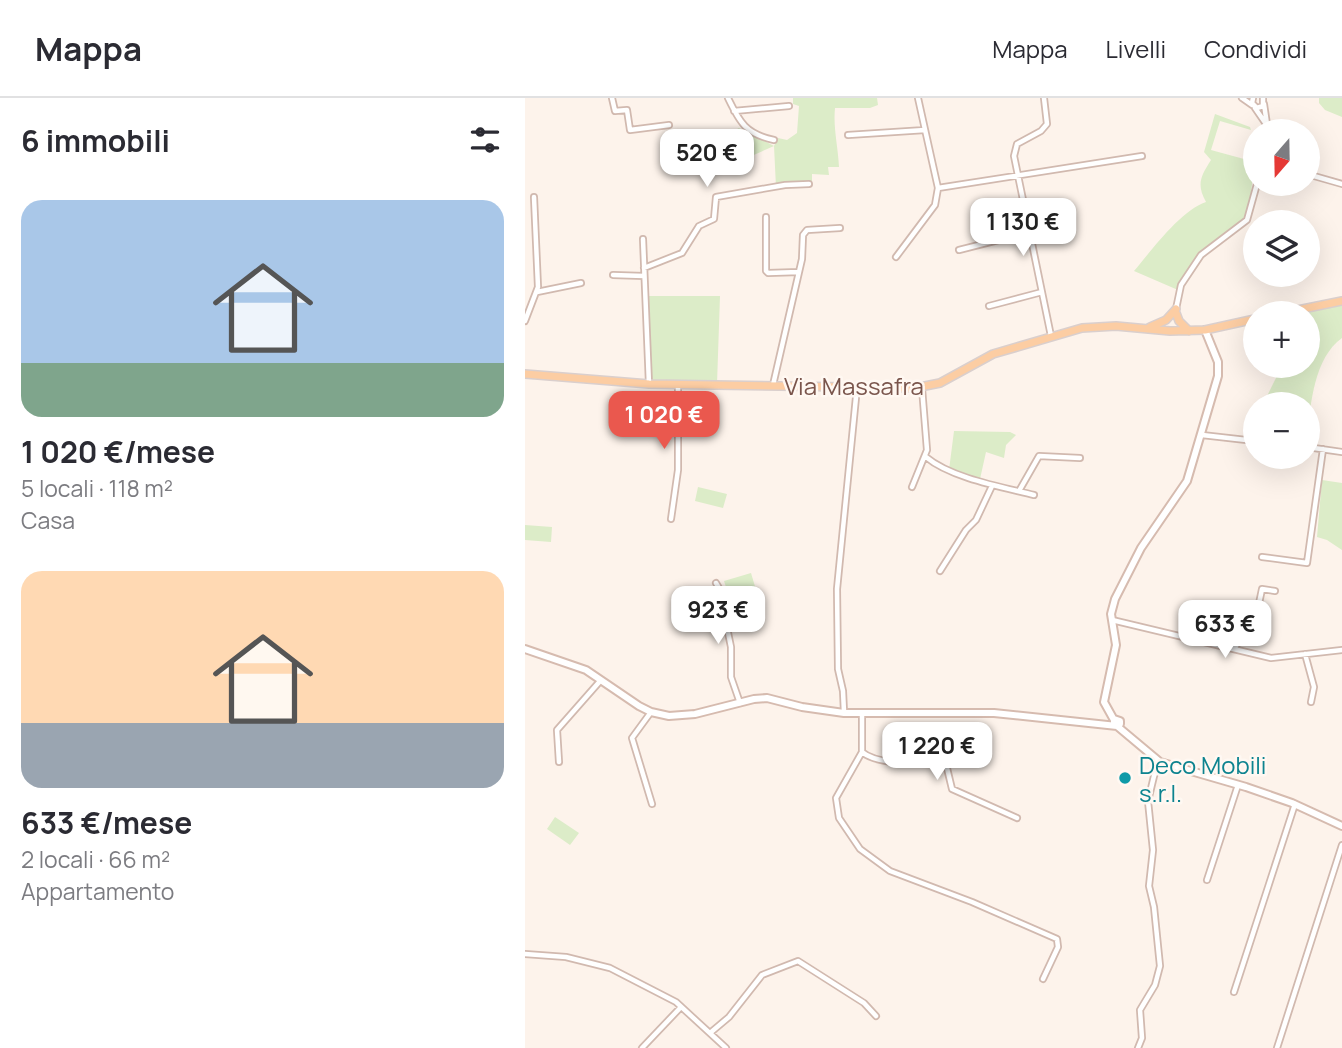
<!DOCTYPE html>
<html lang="it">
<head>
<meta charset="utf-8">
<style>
  body { margin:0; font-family:Manrope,sans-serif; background:#f7f7f7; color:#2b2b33; height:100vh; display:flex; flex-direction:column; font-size:26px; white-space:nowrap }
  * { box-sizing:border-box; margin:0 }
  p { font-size:23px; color:#7c7c81 }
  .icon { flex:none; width:38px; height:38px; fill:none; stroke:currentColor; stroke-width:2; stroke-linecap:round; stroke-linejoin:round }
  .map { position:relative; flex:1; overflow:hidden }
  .panel { display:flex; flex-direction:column; background:#fff; width:525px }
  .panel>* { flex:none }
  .needle { width:46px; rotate:200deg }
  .tools { position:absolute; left:718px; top:21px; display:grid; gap:14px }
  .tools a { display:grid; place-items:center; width:77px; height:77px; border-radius:50%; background:#fff; box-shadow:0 7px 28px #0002; font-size:35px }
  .price { position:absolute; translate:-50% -60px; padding:0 16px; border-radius:14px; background:#fff; color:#222; font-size:23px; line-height:46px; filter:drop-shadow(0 2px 4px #0008) }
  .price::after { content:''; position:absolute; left:50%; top:42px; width:21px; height:16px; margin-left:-10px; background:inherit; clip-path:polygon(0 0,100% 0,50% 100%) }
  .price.active { background:#ea584e; color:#fff }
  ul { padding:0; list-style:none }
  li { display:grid; align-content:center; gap:14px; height:371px; padding:0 21px }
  li span { display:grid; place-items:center; height:217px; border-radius:21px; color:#555 }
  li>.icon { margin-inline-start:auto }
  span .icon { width:126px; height:126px; fill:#fffc; stroke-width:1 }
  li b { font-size:30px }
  h2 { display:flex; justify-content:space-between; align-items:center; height:84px; padding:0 21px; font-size:30px }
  header { display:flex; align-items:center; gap:42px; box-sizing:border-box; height:98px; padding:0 35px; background:#fff; border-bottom:2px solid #e1e1e2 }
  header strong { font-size:33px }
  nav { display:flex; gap:38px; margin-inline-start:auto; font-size:24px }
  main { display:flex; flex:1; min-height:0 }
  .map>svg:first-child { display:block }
</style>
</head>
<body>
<header>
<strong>Mappa</strong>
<nav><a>Mappa</a><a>Livelli</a><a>Condividi</a></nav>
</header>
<main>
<section class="panel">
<h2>6 immobili<svg class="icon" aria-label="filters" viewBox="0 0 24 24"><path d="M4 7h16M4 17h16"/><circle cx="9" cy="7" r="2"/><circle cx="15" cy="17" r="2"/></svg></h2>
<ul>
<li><span style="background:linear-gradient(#a9c7e8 75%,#7fa58c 0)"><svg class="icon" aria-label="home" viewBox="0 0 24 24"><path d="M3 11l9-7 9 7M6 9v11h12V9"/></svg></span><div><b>1 020 €/mese</b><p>5 locali · 118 m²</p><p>Casa</p></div></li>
<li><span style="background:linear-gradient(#ffd9b3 70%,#9aa5b1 0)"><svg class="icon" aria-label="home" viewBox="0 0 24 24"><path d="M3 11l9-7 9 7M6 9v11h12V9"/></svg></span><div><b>633 €/mese</b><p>2 locali · 66 m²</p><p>Appartamento</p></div></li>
</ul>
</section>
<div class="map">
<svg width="817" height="950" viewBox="0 0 817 950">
  <rect width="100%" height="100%" fill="#fdf3eb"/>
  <!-- green -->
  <path fill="#dcecc8" d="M268,0H352L353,7L345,10H310C308,30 313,48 314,69H303L304,77L287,76V87L251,89L249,48L190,74L180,41L202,36L214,30L249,48L253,40L262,42L272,35L274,8L268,6Z
    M794,0H817V19L800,12L794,5Z
    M690,16L725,29L726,32L695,23L686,52L730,64L723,116L714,129L671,163L653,192L609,173C627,152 655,113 681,104C671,86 676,78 686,62L679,54Z
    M123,198H195L192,286L125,283Z
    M817,206V240C789,260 786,305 782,337V306H740V302L757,268H782V215H775Z
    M429,333L485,334L491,337L481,347L479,360L461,354L455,381L424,372Z
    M797,382L817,385V452L802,442L792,439Z
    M173,389L202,396L198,410L170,403Z
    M0,427L27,429L26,444L0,442Z
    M226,475L232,495L206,504L199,483Z
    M30,719L54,735L45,747L22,731Z"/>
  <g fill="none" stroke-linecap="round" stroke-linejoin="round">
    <defs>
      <path id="street" d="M87,0L90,13L102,12L105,32L144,27
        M203,0C215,25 221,36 249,42
        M519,0L522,26L516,33L492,46L489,58L526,238
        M717,0L727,7
        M728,0L727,5L732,10L738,8V0
        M739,6L743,33
        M730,10L741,26
        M209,13L264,8
        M323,37L400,32
        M782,76L817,86
        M413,90L617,58
        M241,119V173L243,175L274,174
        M118,141L124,286
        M434,152L505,134
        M371,159L410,107L413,90L393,0
        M119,170L157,155L174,128L189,121L191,99L260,87L284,86
        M88,177L119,178
        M12,194L56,185
        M464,208L517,194
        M651,211L656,187L676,157L722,122L732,86
        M0,223L13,189L9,99
        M248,287L277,161L278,137L282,132L315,130
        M677,337L730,343
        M782,349L817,354
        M401,359C426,380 477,389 509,397
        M387,389L402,352L397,290
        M494,393L514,358L555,360
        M146,421L153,372V287
        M737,459L782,465L798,351
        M415,473L441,432L451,422L467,388
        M191,485L207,512V522L201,525L206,549V579L215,605
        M587,522L746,560L817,552
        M709,551L732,515L737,491L750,493
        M780,556L789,589L786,604
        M126,614L107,640L127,706
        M319,614L318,593L313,571L312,491L332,289
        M337,616V654L311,700L314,720L335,751L365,773L447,804L532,841L533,849L518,881
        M337,654C353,668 399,665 421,666L427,691L492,720
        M34,664L32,632L76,582
        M682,782L713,687
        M0,856L41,859L85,870L151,904L201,950
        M709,894L770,706
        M185,935L204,919L237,877L273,863L339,905L351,918
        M117,950L156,909
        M613,950L617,940L615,912L630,887L635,868L629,809L624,788L628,752L623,703L629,678L635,664
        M752,950L817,747"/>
      <path id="secondary" d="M0,551L61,572L114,608L126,614L144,618L170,616L229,601L242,600L277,609L319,615H469L592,628L595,626V623L589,621V627
        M589,622L579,604L591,547L586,516L590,501L616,450L662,383L693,278V264L680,232
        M592,628L635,664L721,689L767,705L817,728"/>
      <path id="primary" d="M651,215L654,223L664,233
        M758,215L817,203
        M625,229L641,222L651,211
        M0,276L124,286L390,290L415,285L468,256L557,230L591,228L645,233L680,232L730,221"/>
    </defs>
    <!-- street casing -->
    <use href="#street" stroke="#d1b9af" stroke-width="8"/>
    <!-- secondary casing -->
    <use href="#secondary" stroke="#d6bbaf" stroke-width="10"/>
    <!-- primary casing -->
    <use href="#primary" stroke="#dacfcd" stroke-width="10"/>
    <!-- street -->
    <use href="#street" stroke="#fff" stroke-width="4.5"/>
    <!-- secondary -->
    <use href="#secondary" stroke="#fff" stroke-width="6"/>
    <!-- primary -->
    <use href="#primary" stroke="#fccda3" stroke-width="7"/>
  </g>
  <!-- markers -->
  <circle fill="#0f9aa8" stroke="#fff8f2" stroke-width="2.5" cx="600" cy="680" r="7"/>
  <g text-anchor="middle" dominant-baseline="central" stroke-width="5" stroke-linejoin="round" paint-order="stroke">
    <!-- street labels -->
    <g font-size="24" fill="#7a554c" stroke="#fff8f2">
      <text x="329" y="287">Via Massafra</text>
    </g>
    <!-- culture labels -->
    <g font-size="24" fill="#0d838f" stroke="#fff8f2" text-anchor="start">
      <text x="614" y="666">Deco Mobili<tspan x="614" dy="28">s.r.l.</tspan></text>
    </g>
  </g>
</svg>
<div class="tools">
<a><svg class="needle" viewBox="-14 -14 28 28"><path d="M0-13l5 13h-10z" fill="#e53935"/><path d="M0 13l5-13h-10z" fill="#7c7c81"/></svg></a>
<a><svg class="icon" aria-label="layers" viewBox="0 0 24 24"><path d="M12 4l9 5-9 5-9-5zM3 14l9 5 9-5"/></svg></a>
<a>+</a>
<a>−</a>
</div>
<b class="price" style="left:182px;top:91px">520 €</b>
<b class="price" style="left:498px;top:160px">1 130 €</b>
<b class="price active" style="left:139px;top:353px">1 020 €</b>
<b class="price" style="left:193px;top:548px">923 €</b>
<b class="price" style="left:700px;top:562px">633 €</b>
<b class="price" style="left:412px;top:684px">1 220 €</b>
</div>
</main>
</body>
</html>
